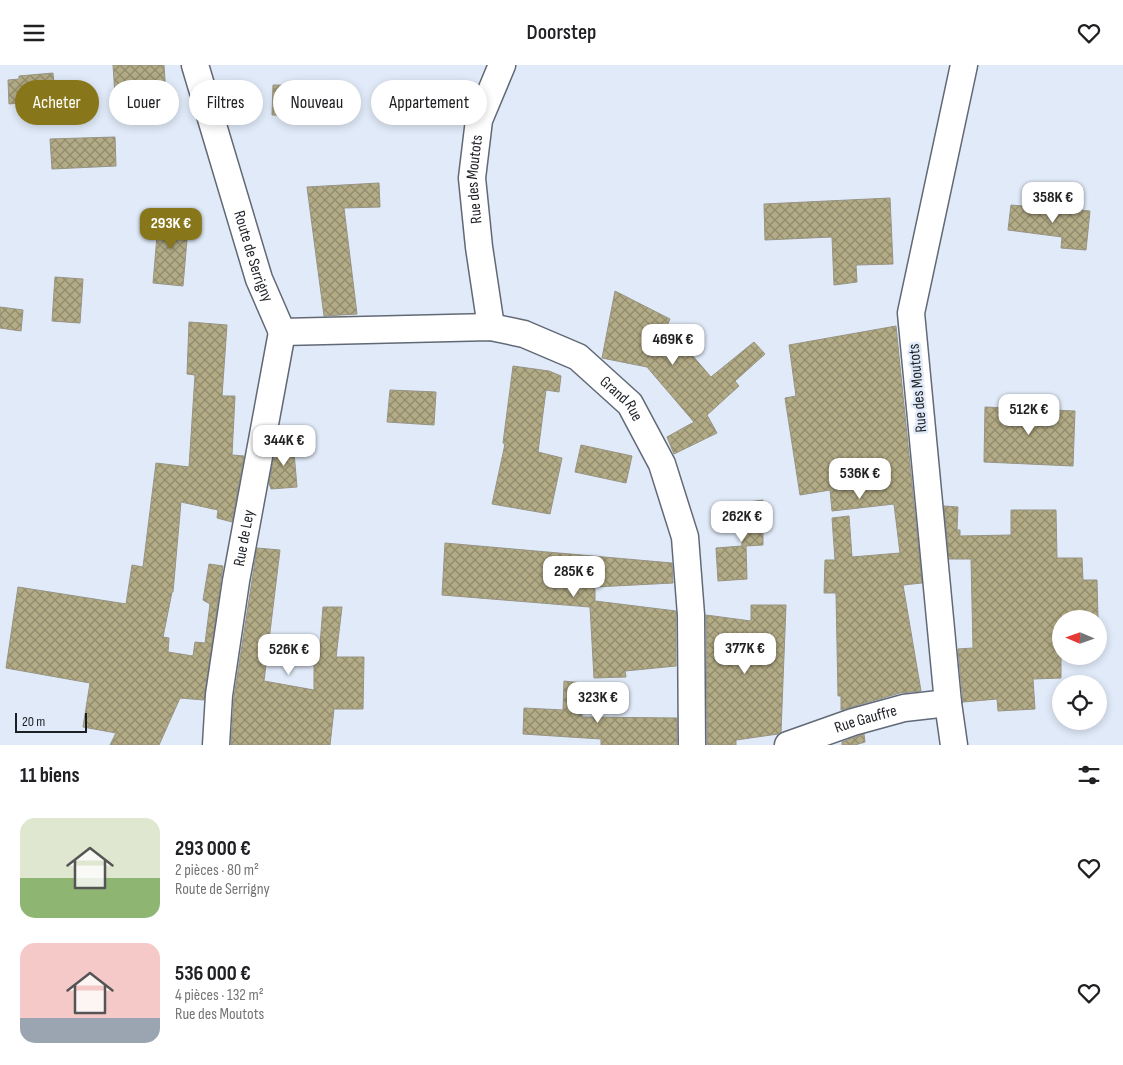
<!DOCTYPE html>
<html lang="fr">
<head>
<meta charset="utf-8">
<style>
  body { margin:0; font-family:"Sofia Sans Condensed",sans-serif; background:#f2f2f2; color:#202124; height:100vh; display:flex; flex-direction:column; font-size:19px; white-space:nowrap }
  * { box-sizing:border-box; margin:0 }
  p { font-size:16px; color:#757577 }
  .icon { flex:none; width:28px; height:28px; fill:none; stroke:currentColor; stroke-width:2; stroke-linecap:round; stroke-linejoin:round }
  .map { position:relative; height:680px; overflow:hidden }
  .details { display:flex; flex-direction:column; background:#fff; flex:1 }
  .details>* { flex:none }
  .hud { position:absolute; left:15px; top:15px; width:500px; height:45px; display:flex; gap:10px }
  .needle { width:32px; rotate:272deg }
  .controls { position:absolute; left:1052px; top:545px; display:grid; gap:10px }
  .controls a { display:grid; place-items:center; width:55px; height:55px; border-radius:50%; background:#fff; box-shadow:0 2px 8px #0003; font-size:25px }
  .scale { position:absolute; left:15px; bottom:12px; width:72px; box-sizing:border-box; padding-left:5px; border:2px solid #1c1f24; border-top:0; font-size:14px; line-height:18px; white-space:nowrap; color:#1c1f24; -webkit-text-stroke:4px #e0eaf8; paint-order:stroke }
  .price { position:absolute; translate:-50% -42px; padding:0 11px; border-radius:10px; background:#fff; color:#222; font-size:16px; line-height:32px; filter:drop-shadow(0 1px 2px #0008) }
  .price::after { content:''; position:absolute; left:50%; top:30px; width:15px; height:11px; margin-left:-8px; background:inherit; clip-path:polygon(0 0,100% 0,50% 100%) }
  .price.current { background:#87771a; color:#fff }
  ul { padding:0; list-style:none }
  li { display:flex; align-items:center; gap:15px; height:125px; padding:0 20px }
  li span { display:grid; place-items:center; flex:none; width:140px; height:100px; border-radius:15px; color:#555 }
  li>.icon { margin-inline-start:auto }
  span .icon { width:60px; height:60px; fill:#fffc; stroke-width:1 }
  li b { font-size:21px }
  h2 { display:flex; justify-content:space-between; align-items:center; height:60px; padding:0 20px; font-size:21px }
  .chip { padding:0 18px; border-radius:22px; background:#fff; box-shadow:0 2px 8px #0003; font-size:18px; line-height:45px }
  .chip.current { background:#87771a; color:#fff }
  header { display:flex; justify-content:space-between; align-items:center; height:65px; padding:0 20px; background:#fff; font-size:22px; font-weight:600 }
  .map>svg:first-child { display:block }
</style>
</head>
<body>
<header><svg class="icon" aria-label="menu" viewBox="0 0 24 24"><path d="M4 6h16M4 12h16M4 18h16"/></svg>Doorstep<svg class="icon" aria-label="heart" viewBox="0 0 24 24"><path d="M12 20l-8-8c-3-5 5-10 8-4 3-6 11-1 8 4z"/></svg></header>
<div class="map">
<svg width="1123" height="680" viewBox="0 0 1123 680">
  <defs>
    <pattern id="building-cross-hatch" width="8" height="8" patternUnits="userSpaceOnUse" patternTransform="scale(1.25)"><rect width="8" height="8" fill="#b3ab85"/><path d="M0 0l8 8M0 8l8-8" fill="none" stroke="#918b6d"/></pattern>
  </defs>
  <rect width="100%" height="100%" fill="#e0eaf8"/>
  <!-- building -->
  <path fill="url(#building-cross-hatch)" stroke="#979485" d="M113,0H164L166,30L119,33V30H115Z
    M53,8L56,39L21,41L20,38L9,39L8,15L19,14V11Z
    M273,20L322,21V51L272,50Z
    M393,24H433L432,50L393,49Z
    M115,72L116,101L52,104L50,74Z
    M379,118L380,142L344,143L357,249L324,251L307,122Z
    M890,133L893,199L856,200L857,217L834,220L832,172L765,175L764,139Z
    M1011,140L1034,142V141L1090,146L1086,185L1061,183L1062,172L1008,165Z
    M159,148L189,151L183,221L153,218Z
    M55,212L83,214L80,258L52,256Z
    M615,226L670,254L667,261L711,312L754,277L765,289L735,316L739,321L707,350L717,368L674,389L667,372L694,357L647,302L602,293Z
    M0,242L23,245L21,266L0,263Z
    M189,257L227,260L222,331H235L232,390L244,391L232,457L217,453L218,445L181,437L173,527H172L163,572L169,573L168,587L193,591L195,577L205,578L210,539L203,535L209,499L223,501L204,635L180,633L159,680H110L116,668L83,662L90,618L6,603L18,522L126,539L132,500L143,502L156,398L189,402L195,310L187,309Z
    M896,261L922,518L903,520L921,626L900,628L841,645V631H838L836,528H824L825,495H835L832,453L849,451L852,492L900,488L894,439L832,446L830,425L800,430L785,333L796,331L789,280Z
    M513,301L549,306L561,311L559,327L546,325L538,387L562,393L550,449L492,439L505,379L503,378Z
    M390,325L436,327L434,360L387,357Z
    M985,342L1075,346L1073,401L984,397Z
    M277,376H293L297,422L271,424L269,418Z
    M581,380L632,391L626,418L575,407Z
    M763,435V480L746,481L747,514L718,516L716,483L742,481L740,438Z
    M944,441L958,442L957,465H960V471L1011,470V445H1056L1057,493H1082L1083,515H1097L1098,554H1061V613L1033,614L1035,644L998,646L997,634L963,637L958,584L973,583L971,494H949Z
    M445,478L672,498L673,518L595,522V536L676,546V601L625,606L626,612L594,613L590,542L442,530Z
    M257,483L280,485L264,616L314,625V592H319L323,542H342L336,592H364L363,644H334L330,680H231L234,632Z
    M751,540H786L781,667L778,669L736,675V680H707L706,550L751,556Z
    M564,616L583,618L582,652L677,653V680H601V674L523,669L524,643L563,645Z
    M864,669L865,677L855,680H842V677Z"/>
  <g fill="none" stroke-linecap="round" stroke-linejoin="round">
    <defs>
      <g id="minor">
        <path id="s1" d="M195,0L259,214L282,267"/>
        <path id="s2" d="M491,262L479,182L472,113L479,55L502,0"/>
        <path id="s3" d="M282,267L491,262L524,269L578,292L630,339L662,399L685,472L691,550L692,680"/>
        <path id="s4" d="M216,680L219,630L236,516L282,267"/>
        <path id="s5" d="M788,680L853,657L904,643L948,638"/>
        <path d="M954,680L948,638L911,248L964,0"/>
      </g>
    </defs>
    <!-- minor casing -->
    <use href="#minor" stroke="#616976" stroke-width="29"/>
    <!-- minor -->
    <use href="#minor" stroke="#fff" stroke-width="26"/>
  </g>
  <g text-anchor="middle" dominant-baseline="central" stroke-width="5" stroke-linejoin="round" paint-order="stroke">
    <!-- street labels -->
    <g font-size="16" fill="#1c1f24" stroke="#e0eaf8">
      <text stroke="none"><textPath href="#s2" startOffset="149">Rue des Moutots</textPath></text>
      <text stroke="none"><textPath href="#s1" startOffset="200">Route de Serrigny</textPath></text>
      <text transform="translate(918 323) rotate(-95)">Rue des Moutots</text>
      <text stroke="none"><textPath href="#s3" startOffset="362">Grand Rue</textPath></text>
      <text stroke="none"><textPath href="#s4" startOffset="209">Rue de Ley</textPath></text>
      <text stroke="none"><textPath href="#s5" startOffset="82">Rue Gauffre</textPath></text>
    </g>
  </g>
</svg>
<div class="controls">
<a><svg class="needle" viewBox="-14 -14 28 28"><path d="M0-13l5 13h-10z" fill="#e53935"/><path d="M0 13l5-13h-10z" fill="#757577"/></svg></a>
<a><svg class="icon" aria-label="locate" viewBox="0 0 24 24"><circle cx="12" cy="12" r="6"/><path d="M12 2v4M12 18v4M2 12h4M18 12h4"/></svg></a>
</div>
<div class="scale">20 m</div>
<b class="price" style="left:1053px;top:159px">358K €</b>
<b class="price current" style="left:171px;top:185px">293K €</b>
<b class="price" style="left:673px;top:301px">469K €</b>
<b class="price" style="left:1029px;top:371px">512K €</b>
<b class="price" style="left:284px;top:402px">344K €</b>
<b class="price" style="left:860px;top:435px">536K €</b>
<b class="price" style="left:742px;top:478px">262K €</b>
<b class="price" style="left:574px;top:533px">285K €</b>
<b class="price" style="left:745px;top:610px">377K €</b>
<b class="price" style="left:289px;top:611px">526K €</b>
<b class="price" style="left:598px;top:659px">323K €</b>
<div class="hud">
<a class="chip current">Acheter</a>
<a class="chip">Louer</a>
<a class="chip">Filtres</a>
<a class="chip">Nouveau</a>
<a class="chip">Appartement</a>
</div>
</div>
<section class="details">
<h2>11 biens<svg class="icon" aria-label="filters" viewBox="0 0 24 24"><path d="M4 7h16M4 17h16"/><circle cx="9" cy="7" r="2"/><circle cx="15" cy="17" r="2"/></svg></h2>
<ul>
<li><span style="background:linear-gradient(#dfe7d0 60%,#8fb573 0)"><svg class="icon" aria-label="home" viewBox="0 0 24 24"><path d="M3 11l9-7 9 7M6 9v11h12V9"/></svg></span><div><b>293 000 €</b><p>2 pièces · 80 m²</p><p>Route de Serrigny</p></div><svg class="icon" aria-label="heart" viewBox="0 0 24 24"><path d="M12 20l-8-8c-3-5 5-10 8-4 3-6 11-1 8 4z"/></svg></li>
<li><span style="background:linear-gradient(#f6c9c9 75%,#9aa5b1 0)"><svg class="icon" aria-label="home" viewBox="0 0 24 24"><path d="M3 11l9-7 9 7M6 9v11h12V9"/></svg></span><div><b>536 000 €</b><p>4 pièces · 132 m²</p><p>Rue des Moutots</p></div><svg class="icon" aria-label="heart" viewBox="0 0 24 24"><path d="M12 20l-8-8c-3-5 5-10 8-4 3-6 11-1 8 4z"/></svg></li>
</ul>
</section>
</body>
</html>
